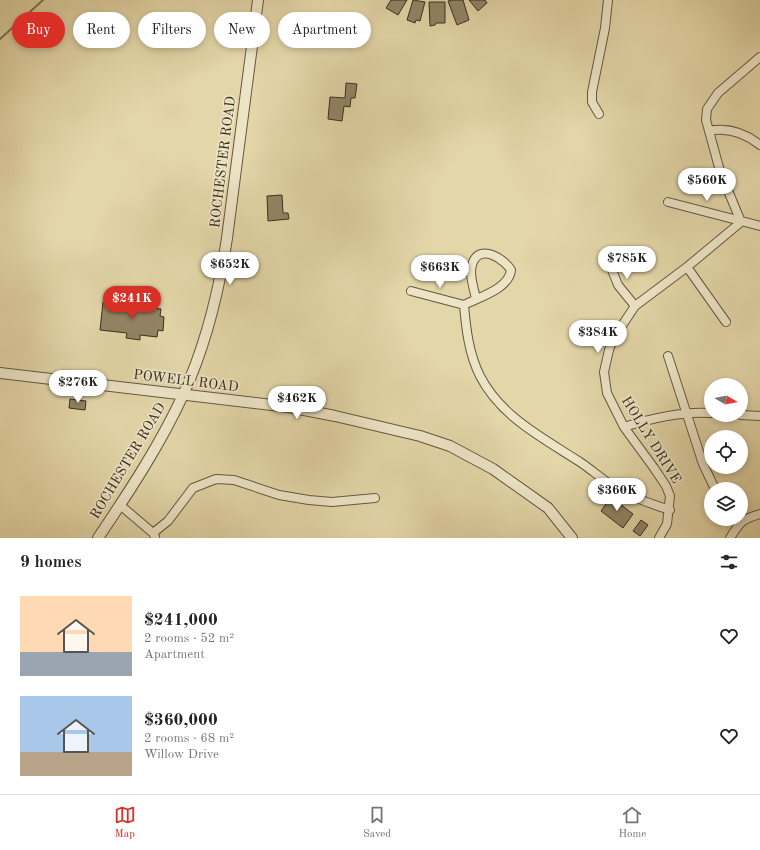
<!DOCTYPE html>
<html lang="en">
<head>
<meta charset="utf-8">
<style>
  body { margin:0; font-family:"Old Standard TT",serif; background:#f6f6f6; color:#222; height:100vh; display:flex; flex-direction:column; font-size:15px; white-space:nowrap }
  * { box-sizing:border-box; margin:0 }
  p { font-size:13px; color:#767676 }
  .icon { flex:none; width:22px; height:22px; fill:none; stroke:currentColor; stroke-width:2; stroke-linecap:round; stroke-linejoin:round }
  .map { position:relative; height:538px; overflow:hidden }
  .side { display:flex; flex-direction:column; background:#fff; flex:1 }
  .side>* { flex:none }
  .guide { position:absolute; left:12px; top:12px; width:400px; height:36px; display:flex; gap:8px }
  .needle { width:26px; rotate:99deg }
  .buttons { position:absolute; left:704px; top:378px; display:grid; gap:8px }
  .buttons a { display:grid; place-items:center; width:44px; height:44px; border-radius:50%; background:#fff; box-shadow:0 2px 6px #0003; font-size:20px }
  .price { position:absolute; translate:-50% -34px; padding:0 9px; border-radius:14px; background:#fff; color:#222; font-size:13px; line-height:26px; filter:drop-shadow(0 1px 2px #0008) }
  .price::after { content:''; position:absolute; left:50%; top:24px; width:12px; height:9px; margin-left:-6px; background:inherit; clip-path:polygon(0 0,100% 0,50% 100%) }
  .price.active { background:#d93025; color:#fff }
  ul { padding:0; list-style:none }
  li { display:flex; align-items:center; gap:12px; height:100px; padding:0 20px }
  li span { display:grid; place-items:center; flex:none; width:112px; height:80px; border-radius:0px; color:#555 }
  li>.icon { margin-inline-start:auto }
  span .icon { width:48px; height:48px; fill:#fffc; stroke-width:1 }
  li b { font-size:17px }
  h2 { display:flex; justify-content:space-between; align-items:center; height:48px; padding:0 20px; font-size:17px }
  .tag { padding:0 14px; border-radius:18px; background:#fff; box-shadow:0 2px 6px #0003; font-size:14px; line-height:36px }
  .tag.active { background:#d93025; color:#fff }
  .tab-bar { display:flex; justify-content:space-around; align-items:center; height:56px; border-top:1px solid #e0e0e0; background:#fff; font-size:11px; color:#767676 }
  .tab-bar a { display:grid; justify-items:center; gap:2px }
  .tab-bar .active { color:#d93025 }
  .map>svg:first-child { display:block }
</style>
</head>
<body>
<div class="map">
<svg width="760" height="538" viewBox="0 0 760 538">
  <rect width="100%" height="100%" fill="#e3d6a8"/>
  <filter id="stains"><feTurbulence type="fractalNoise" baseFrequency=".005" numOctaves="4"/><feColorMatrix values="0 0 0 0 .2 0 0 0 0 .09 0 0 0 0 .02 0 0 0 .5 -.17"/></filter>
  <radialGradient id="worn" r=".72"><stop offset=".6" stop-color="#630" stop-opacity="0"/><stop offset="1" stop-color="#630" stop-opacity=".3"/></radialGradient>
  <g fill="none" stroke-linecap="round" stroke-linejoin="round">
    <!-- stream -->
    <path stroke="#7c7155" stroke-width="2" d="M0,39L43,0"/>
  </g>
  <!-- building -->
  <path fill="#918566" stroke="#392e1f" d="M391,0H407L398,15L386,8Z
    M413,0L425,2L420,21L416,20L415,23L407,20Z
    M452,0H463L469,20L457,25L448,1Z
    M469,0H485L487,3L478,11Z
    M429,2H445V23H436L435,25L430,26Z
    M346,83L357,84L355,98H351L350,107L344,106L342,121L328,119L330,97L345,98Z
    M282,195L283,213H288L289,219L268,221L267,196Z
    M130,300L144,302V307L161,309L160,316L164,317L163,331L158,330L157,337L140,335V340L126,338L127,333L100,330L103,302L130,306Z
    M70,399L86,401L85,410L69,408Z
    M611,497L633,514L623,528L601,511Z
    M641,520L648,525L640,536L633,531Z"/>
  <g fill="none" stroke-linecap="round" stroke-linejoin="round">
    <defs>
      <path id="minor" d="M599,114L592,102V92L605,28L608,0
        M709,131C728,127 745,133 760,145
        M668,202L760,226
        M741,222L720,171L706,120L707,109L718,93L760,57
        M608,260L618,285L635,306
        M687,267L726,322
        M411,291L464,305
        M464,305C466,329 469,354 480,376C501,417 543,438 580,462C592,470 604,481 616,488C633,498 651,504 670,510
        M464,305C479,297 509,289 511,270C505,260 481,243 473,262C468,273 474,288 476,299
        M588,326L613,339
        M668,356L703,464L715,489
        M741,415L760,416
        M624,427C652,418 681,411 711,413
        M120,505L153,533L155,537
        M153,533L168,521L193,488L216,479L234,480L279,495L309,500L332,502L375,498
        M659,538L667,524L670,496L666,486L654,468L624,427L607,393L604,372L609,350L613,339L635,306L687,267L741,222
        M730,538C740,522 742,519 760,514"/>
      <path id="tertiary" d="M0,373L289,407L335,416L420,436L450,446L493,469L548,508L572,538
        M98,538C129,492 160,445 183,395C206,345 219,291 227,238L258,0"/>
    </defs>
    <!-- minor casing -->
    <use href="#minor" stroke="#645841" stroke-width="10"/>
    <!-- tertiary casing -->
    <use href="#tertiary" stroke="#645841" stroke-width="12"/>
    <!-- minor -->
    <use href="#minor" stroke="#ede4c6" stroke-width="8"/>
    <!-- tertiary -->
    <use href="#tertiary" stroke="#ede4c6" stroke-width="10"/>
  </g>
  <g text-anchor="middle" dominant-baseline="central" stroke-width="3.5" stroke-linejoin="round" paint-order="stroke">
    <!-- street labels -->
    <g font-size="14" fill="#392e1f" stroke="#ede4c6">
      <text transform="translate(223 162) rotate(-83)">ROCHESTER ROAD</text>
      <text transform="translate(186 381) rotate(7)">POWELL ROAD</text>
      <text transform="translate(651 440) rotate(58)">HOLLY DRIVE</text>
      <text transform="translate(128 461) rotate(-59)">ROCHESTER ROAD</text>
    </g>
  </g>
  <rect width="100%" height="100%" filter="url(#stains)"/>
  <rect width="100%" height="100%" fill="url(#worn)"/>
</svg>
<div class="buttons">
<a><svg class="needle" viewBox="-14 -14 28 28"><path d="M0-13l5 13h-10z" fill="#e53935"/><path d="M0 13l5-13h-10z" fill="#767676"/></svg></a>
<a><svg class="icon" aria-label="locate" viewBox="0 0 24 24"><circle cx="12" cy="12" r="6"/><path d="M12 2v4M12 18v4M2 12h4M18 12h4"/></svg></a>
<a><svg class="icon" aria-label="layers" viewBox="0 0 24 24"><path d="M12 4l9 5-9 5-9-5zM3 14l9 5 9-5"/></svg></a>
</div>
<b class="price" style="left:707px;top:202px">$560K</b>
<b class="price" style="left:627px;top:280px">$785K</b>
<b class="price" style="left:230px;top:286px">$652K</b>
<b class="price" style="left:440px;top:289px">$663K</b>
<b class="price active" style="left:132px;top:320px">$241K</b>
<b class="price" style="left:598px;top:354px">$384K</b>
<b class="price" style="left:78px;top:404px">$276K</b>
<b class="price" style="left:297px;top:420px">$462K</b>
<b class="price" style="left:617px;top:512px">$360K</b>
<div class="guide">
<a class="tag active">Buy</a>
<a class="tag">Rent</a>
<a class="tag">Filters</a>
<a class="tag">New</a>
<a class="tag">Apartment</a>
</div>
</div>
<section class="side">
<h2>9 homes<svg class="icon" aria-label="filters" viewBox="0 0 24 24"><path d="M4 7h16M4 17h16"/><circle cx="9" cy="7" r="2"/><circle cx="15" cy="17" r="2"/></svg></h2>
<ul>
<li><span style="background:linear-gradient(#ffd9b3 70%,#9aa5b1 0)"><svg class="icon" aria-label="home" viewBox="0 0 24 24"><path d="M3 11l9-7 9 7M6 9v11h12V9"/></svg></span><div><b>$241,000</b><p>2 rooms · 52 m²</p><p>Apartment</p></div><svg class="icon" aria-label="heart" viewBox="0 0 24 24"><path d="M12 20l-8-8c-3-5 5-10 8-4 3-6 11-1 8 4z"/></svg></li>
<li><span style="background:linear-gradient(#a9c7e8 70%,#b9a48a 0)"><svg class="icon" aria-label="home" viewBox="0 0 24 24"><path d="M3 11l9-7 9 7M6 9v11h12V9"/></svg></span><div><b>$360,000</b><p>2 rooms · 68 m²</p><p>Willow Drive</p></div><svg class="icon" aria-label="heart" viewBox="0 0 24 24"><path d="M12 20l-8-8c-3-5 5-10 8-4 3-6 11-1 8 4z"/></svg></li>
</ul>
</section>
<nav class="tab-bar">
<a class="active"><svg class="icon" aria-label="map" viewBox="0 0 24 24"><path d="M3 6l6-2 6 2 6-2v14l-6 2-6-2-6 2zM9 4v14M15 6v14"/></svg>Map</a>
<a><svg class="icon" aria-label="saved" viewBox="0 0 24 24"><path d="M7 4h10v16l-5-4-5 4z"/></svg>Saved</a>
<a><svg class="icon" aria-label="home" viewBox="0 0 24 24"><path d="M3 11l9-7 9 7M6 9v11h12V9"/></svg>Home</a>
</nav>
</body>
</html>
